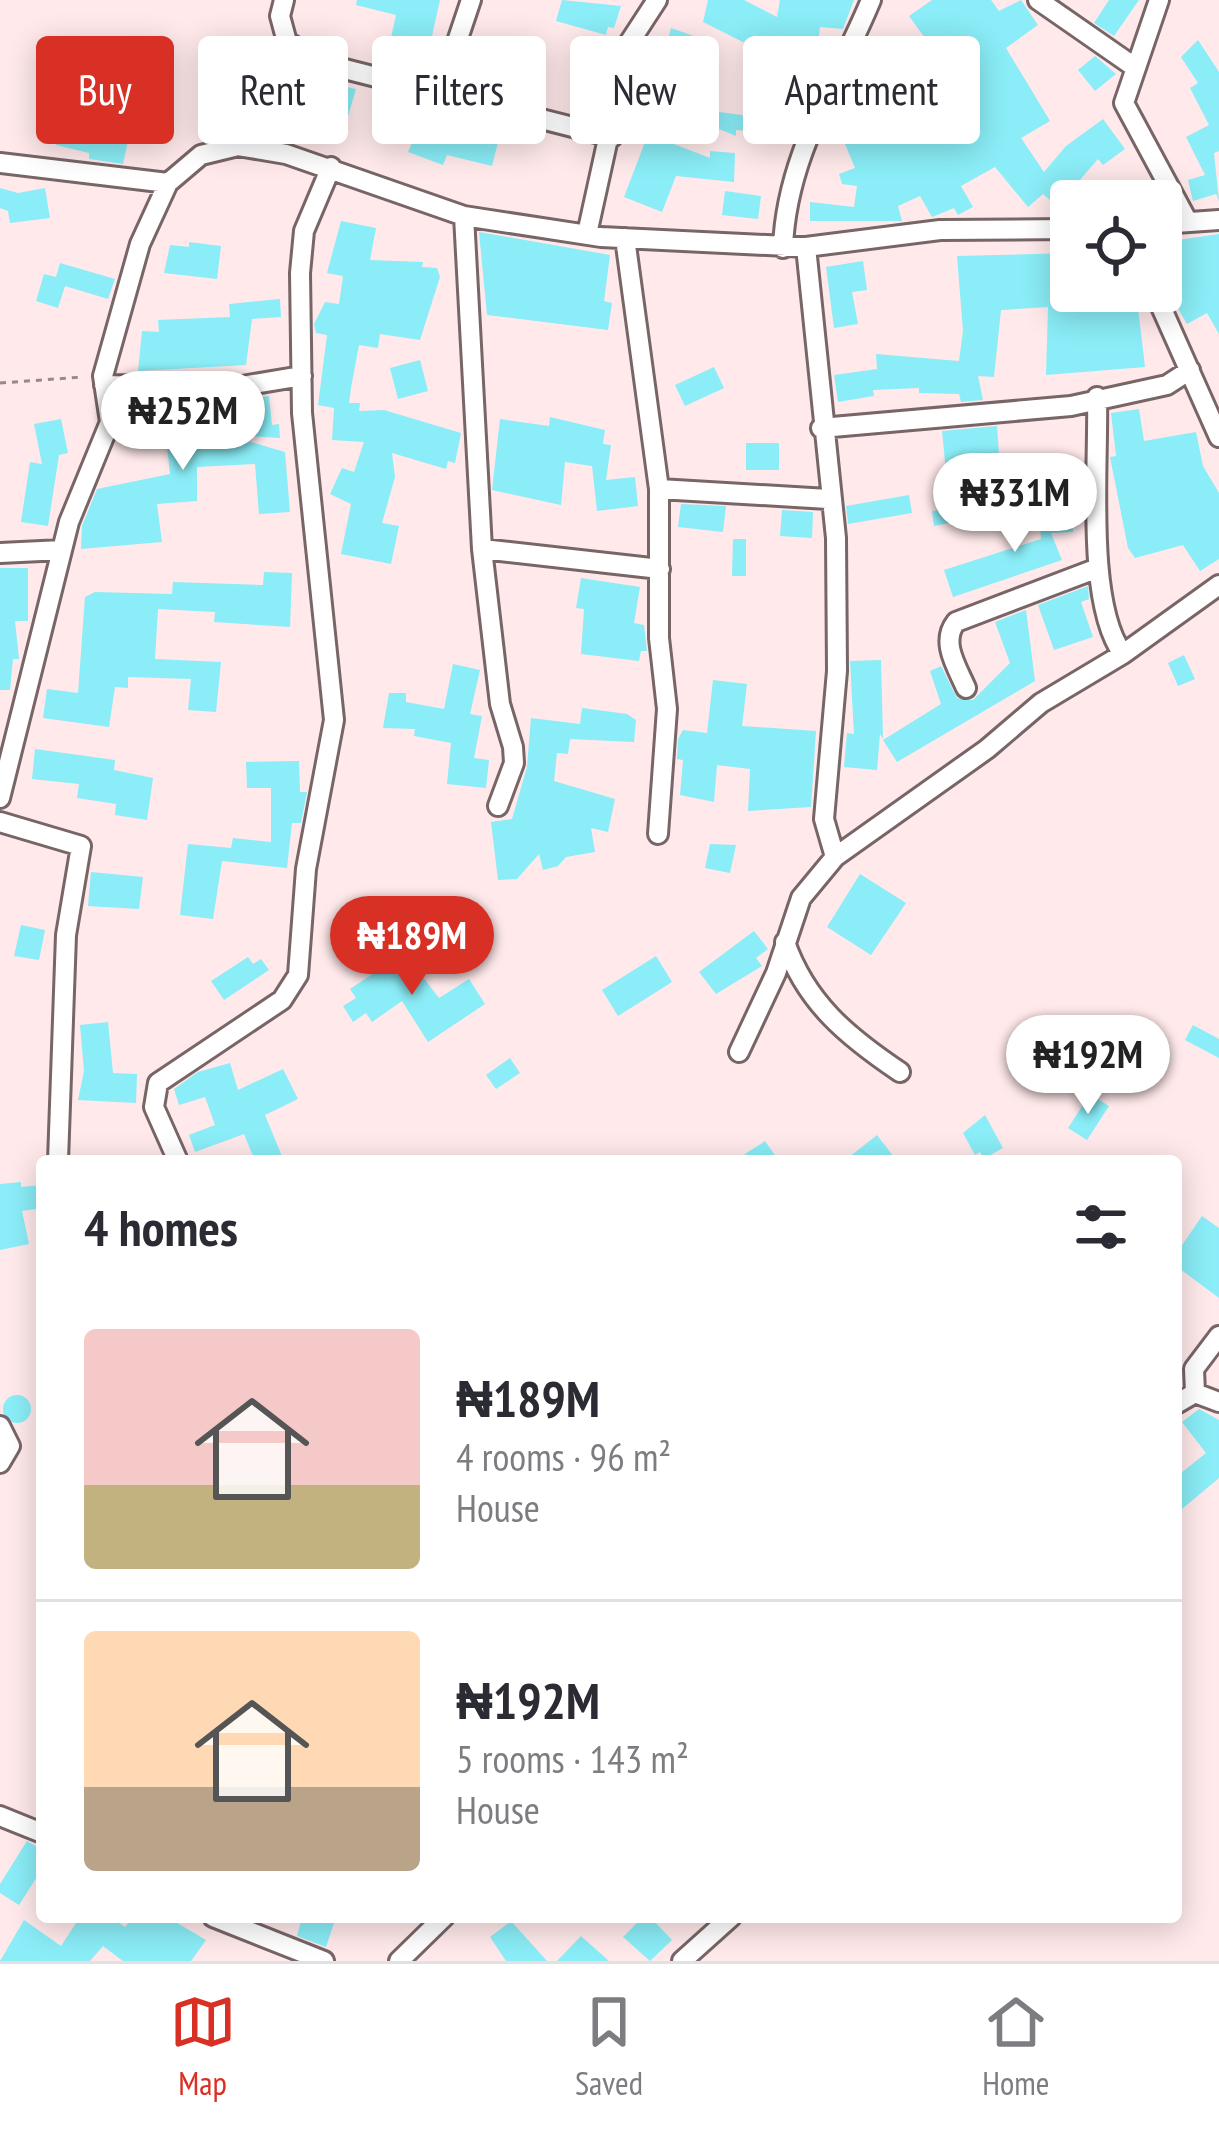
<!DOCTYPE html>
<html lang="en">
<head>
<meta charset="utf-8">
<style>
  body { margin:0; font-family:"PT Sans Narrow",sans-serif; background:#f2f2f3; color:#2b2b33; height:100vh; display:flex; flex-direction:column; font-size:45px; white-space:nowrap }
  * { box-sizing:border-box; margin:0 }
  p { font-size:39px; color:#7c7c81 }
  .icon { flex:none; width:66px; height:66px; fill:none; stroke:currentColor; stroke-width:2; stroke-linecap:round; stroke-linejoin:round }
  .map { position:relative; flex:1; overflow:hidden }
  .sheet { position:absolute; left:36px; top:1155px; width:1146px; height:768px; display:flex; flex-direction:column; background:#fff; border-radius:12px; box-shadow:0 6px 30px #0003 }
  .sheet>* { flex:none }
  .top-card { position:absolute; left:36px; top:36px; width:1149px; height:108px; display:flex; gap:24px }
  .tools { position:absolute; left:1050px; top:180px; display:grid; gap:24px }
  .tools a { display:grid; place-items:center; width:132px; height:132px; border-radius:12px; background:#fff; box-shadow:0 6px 30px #0003; font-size:60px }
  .price { position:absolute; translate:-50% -102px; padding:0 27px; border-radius:42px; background:#fff; color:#222; font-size:39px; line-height:78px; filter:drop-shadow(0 3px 6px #0008) }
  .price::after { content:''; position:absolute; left:50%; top:72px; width:36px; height:27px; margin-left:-18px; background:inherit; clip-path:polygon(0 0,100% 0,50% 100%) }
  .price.on { background:#d93025; color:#fff }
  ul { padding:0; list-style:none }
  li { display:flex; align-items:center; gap:36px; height:300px; padding:0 48px }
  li+li { border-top:3px solid #e1e1e2 }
  li span { display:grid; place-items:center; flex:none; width:336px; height:240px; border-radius:12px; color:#555 }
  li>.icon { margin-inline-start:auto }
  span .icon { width:144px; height:144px; fill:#fffc; stroke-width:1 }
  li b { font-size:51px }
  h2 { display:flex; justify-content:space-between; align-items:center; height:144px; padding:0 48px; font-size:51px }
  .chip { padding:0 42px; border-radius:12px; background:#fff; box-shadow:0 6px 30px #0003; font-size:42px; line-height:108px }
  .chip.on { background:#d93025; color:#fff }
  .dock { display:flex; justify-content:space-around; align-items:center; height:168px; border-top:3px solid #e1e1e2; background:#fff; font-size:33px; color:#7c7c81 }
  .dock a { display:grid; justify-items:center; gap:6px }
  .dock .on { color:#d93025 }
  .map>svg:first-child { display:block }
</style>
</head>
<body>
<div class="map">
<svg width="1219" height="1961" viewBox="0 0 1219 1961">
  <rect width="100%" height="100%" fill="#ffe9ea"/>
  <!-- building -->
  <path fill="#8aedf7" d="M357,0H440L426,63L388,51L396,15L356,5Z
    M562,0L621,6L614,28L608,27L606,35L556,21Z
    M708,0H744L777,17L780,0H854L843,29L820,27L815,67L808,66L807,71L749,64L751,46L703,22Z
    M932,0H991L999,11L1021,0L1038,25L1006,48L1050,121L1021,138L1044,172L1066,146L1103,119L1125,149L1103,165L1098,159L1079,181L1065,186L1051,201L1043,194L1028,207L995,167L961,186L973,207L958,215L954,208L932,217L920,196L898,206L902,221H810V202L854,207L857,186L842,184L839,174L855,168L845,144L889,122L858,65L869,59L861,54L868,39L880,47L891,67L930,45L909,16Z
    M1109,0H1139L1114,36L1094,23Z
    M671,28L705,40L689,85L718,95L712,111L800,123L795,135L736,130V136L659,104L661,100L653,97Z
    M104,39L139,46L132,80L141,82L123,164L89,159V153L56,145L63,113L98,122L108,69L99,68Z
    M1198,40L1219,72V151L1214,153L1219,201L1216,194L1193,201L1188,180L1205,175L1186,137L1209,125L1190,88L1198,83L1181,57Z
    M474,43L512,53L503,86L465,76Z
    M240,45L265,53L261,68L356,89L346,123L269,105L260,136L215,134Z
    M1095,56L1116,74L1095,91L1078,70Z
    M426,110L468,128L470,122L501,130L492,166L447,155L443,165L408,152Z
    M648,134L710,158V151L735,153L734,182L676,176L662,212L624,197Z
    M0,188L18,193L45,188L50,218L10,223L8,211L0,208Z
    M725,191L761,196L758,219L722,215Z
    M341,221L376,228L370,260L423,262L422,267L437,268L440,277L420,340L380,334L378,348L359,345L351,388L349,403H360L359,411L384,410L461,433L455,463L448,461L446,469L392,453L395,477L382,523L399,526L391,564L341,554L351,504L330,494L342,468L354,472L364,442L332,440L334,408L318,405L327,335L316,333L314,324L325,302L339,304L343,276L327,273Z
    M479,232L610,255L604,301L612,303L608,330L487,315Z
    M1219,234V334L1207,313L1187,324L1172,298L1177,295L1164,261L1177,255L1171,241Z
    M189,242L221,246L217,279L164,273L170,245L189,247Z
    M1070,253L1071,291H1125L1127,310L1138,308L1145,367L1046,375L1048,307L1001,310L994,377L978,376L983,400L961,402L959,394L919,393V388L873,390L874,396L838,402L834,375L877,369L876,354L959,361L963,331L957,256Z
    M863,261L867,290L852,292L858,324L834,328L826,267Z
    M60,263L115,279L108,299L65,286L58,308L36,301L44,274L56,277Z
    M280,299L281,317L252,319L246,365L138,371L142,331L159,332L158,320L230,317L229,304Z
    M420,360L428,391L398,399L390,368Z
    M714,367L724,388L685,406L675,385Z
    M269,396L272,425L279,424L280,438L248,436V441L285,452L290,512L259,514L255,464L197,467V501L157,504L162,542L81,549L82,526L97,489L170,474L166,437L119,436L120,400H148V424L200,418L198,404L213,401L218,436L258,426L255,398Z
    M1139,409L1144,441L1196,432L1203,466L1219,493V559L1200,571L1183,545L1135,558L1128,548L1110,457L1116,456L1111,413Z
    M550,417L605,430L603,444L611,445L606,480L635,477L638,506L597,511L592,466L565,462L561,505L492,490L500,419L549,426Z
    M61,419L68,453L59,455L48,526L21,522L30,462L42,464L34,424Z
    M997,426L1002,496L951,502L955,522L934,526L932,511L940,510L936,478L946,472L942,431Z
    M746,443H779V470H746Z
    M909,495L912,513L848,524L846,506Z
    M1071,503L1073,532L1051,533L1062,560L953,597L944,570L1041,539L1038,505Z
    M681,504L726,506L723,532L678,527Z
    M782,510L813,512L812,538L780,536Z
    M733,539H746V576H732Z
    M0,568H28V621H15L19,659H13L10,690H0Z
    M264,572L292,573L290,627L214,622L215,612L158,609L155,659L221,662L216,712L188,710L191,679L128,677V688L115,687L109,727L43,718L47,689L78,693L85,597L95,592L172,594L173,582L263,585Z
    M581,578L640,587L634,623L644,625L647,651H641L639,661L581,654L584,609L576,608Z
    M1088,586L1089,599L1081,602L1093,637L1054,650L1038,605Z
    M1026,610L1035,681L897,762L883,740L941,704L930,671L941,666L957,698L973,700L1010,663L995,622Z
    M1184,655L1195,679L1178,686L1168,663Z
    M881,660L883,739L880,734L877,770L844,767L847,733L854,734L850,661Z
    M453,664L480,670L470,714L482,716L474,758L489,760L486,788L447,784L451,743L414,736L415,729L383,728L389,693H406V702L444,709Z
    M713,680L747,684L742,726L816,731L811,807L748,811L750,769L717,765L714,802L680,795L683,760L677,759L678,739L683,730L707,733Z
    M582,708L627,714L636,720L634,742L570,739L568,754L557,753L554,781L615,799L608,832L591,828L595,852L566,857L558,866L543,870L539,854L517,879L498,880L491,822L512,819L527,767L531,718L580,724Z
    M35,749L115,760L114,770L153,778L147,820L115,815L116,804L77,798L79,784L32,779Z
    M299,761L300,792H307L301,823H292L287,868L222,861L213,919L180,915L188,844L231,848L233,838L271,842V788H247L246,762Z
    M710,844L736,845L730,873L705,868Z
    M91,872L143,877L139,909L88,906Z
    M860,874L906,903L871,955L827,927Z
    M21,925L45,930L39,960L14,956Z
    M754,931L768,949L756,958L762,966L716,994L699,972Z
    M404,953L439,998L469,979L485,1004L428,1042L402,1001L372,1022L366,1013L353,1022L343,1006L356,998L350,989Z
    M656,956L672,982L618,1016L602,990Z
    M248,957L253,964L261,959L269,970L224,1000L211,981Z
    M108,1022L113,1073L137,1074L136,1103L78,1100L84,1071L80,1025Z
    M1193,1025L1219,1039V1058L1185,1040Z
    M510,1058L520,1073L496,1089L486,1075Z
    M230,1063L238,1090L283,1069L298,1099L265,1115L284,1161H255L244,1134L195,1152L189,1135L215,1125L205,1097L179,1105L174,1089L198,1072Z
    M1090,1094L1109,1106L1087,1140L1068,1128Z
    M985,1115L1003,1148L983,1159L980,1152L975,1155L963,1133Z
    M877,1135L897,1161H844Z
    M765,1141L779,1161H734Z
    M21,1182V1187L42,1185V1208L22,1211L29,1244L0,1250V1184Z
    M1202,1216L1219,1228V1298L1176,1266V1254Z
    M3 1409a14 14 0 1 1 28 0a14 14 0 1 1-28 0Z
    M1199,1409L1219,1420V1478L1182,1509L1176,1502V1477L1206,1453L1182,1422Z
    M27,1841L42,1850V1869L19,1905L0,1893V1884Z
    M80,1917H110L125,1927L133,1917H167L206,1940L191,1961H123L103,1946L90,1961H0L24,1920L61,1946Z
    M302,1917H336L326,1947L297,1936Z
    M643,1917H650L672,1940L650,1961L623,1937Z
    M511,1921L547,1961H506L490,1937Z
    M581,1936L609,1961H557Z"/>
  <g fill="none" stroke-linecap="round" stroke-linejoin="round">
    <defs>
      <path id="minor" d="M284,0L280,16L287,42L325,64L612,137
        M1038,0L1133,66
        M1159,0L1124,103L1188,222
        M439,95L471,0
        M0,163L168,183
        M464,216L482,549L500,704L513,747L514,763L498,806
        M1161,224L1219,220
        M587,234L629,43L657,0
        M625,238L659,489V638L667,709L658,834
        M806,247L836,538L837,671L824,819L835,857
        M783,248C786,156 837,82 871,0
        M1154,291L1219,437
        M104,385L242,386L302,376
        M1097,397C1099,464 1085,603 1123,654L1219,585
        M821,428L1071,406L1167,385L1190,370
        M659,489L828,499
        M482,549L660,569
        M0,553L62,550
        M966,688C957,667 940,642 956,622L1098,568
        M0,798L69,522L110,422L103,376L140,244L168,183L201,155L238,146L286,154L464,216L601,237L806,247L940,230L1071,229
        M0,822L81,846L66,935L58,1161
        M785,942C806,1003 848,1037 900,1072
        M739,1052L776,973L801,898L835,857L987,749L1041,703L1123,654
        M178,1161L154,1107L158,1083L282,1000L298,975L306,869L334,720L302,413L300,273L304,231L331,167
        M1195,1393L1194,1369L1219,1336
        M1176,1404L1195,1393L1219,1402
        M0,1426L10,1446L0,1463
        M0,1816L42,1833
        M213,1917L324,1961
        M399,1961L444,1917
        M682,1961L731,1917"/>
    </defs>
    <!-- minor casing -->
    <use href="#minor" stroke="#786566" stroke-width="24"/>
    <!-- path -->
    <path stroke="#978889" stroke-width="3" stroke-dasharray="6 6" stroke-linecap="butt" d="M0,383L83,377"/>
    <!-- minor -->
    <use href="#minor" stroke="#fff" stroke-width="18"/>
  </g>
</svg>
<div class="tools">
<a><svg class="icon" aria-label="locate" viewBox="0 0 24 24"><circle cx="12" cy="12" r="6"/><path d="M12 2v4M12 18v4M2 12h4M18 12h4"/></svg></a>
</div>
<b class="price" style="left:183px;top:473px">₦252M</b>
<b class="price" style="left:1015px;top:555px">₦331M</b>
<b class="price on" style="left:412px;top:998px">₦189M</b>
<b class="price" style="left:1088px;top:1117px">₦192M</b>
<div class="top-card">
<a class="chip on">Buy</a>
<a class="chip">Rent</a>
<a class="chip">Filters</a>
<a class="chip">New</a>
<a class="chip">Apartment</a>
</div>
<section class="sheet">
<h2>4 homes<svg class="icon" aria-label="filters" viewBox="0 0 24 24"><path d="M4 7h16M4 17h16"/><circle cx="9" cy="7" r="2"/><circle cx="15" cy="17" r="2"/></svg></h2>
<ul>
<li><span style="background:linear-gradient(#f6c9c9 65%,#c2b280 0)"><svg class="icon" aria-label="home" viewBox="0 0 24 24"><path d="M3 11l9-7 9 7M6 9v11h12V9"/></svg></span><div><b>₦189M</b><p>4 rooms · 96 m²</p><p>House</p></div></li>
<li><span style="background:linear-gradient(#ffd9b3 65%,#b9a48a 0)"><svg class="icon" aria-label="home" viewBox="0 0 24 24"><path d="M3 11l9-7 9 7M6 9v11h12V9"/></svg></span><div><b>₦192M</b><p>5 rooms · 143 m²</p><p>House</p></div></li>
</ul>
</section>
</div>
<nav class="dock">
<a class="on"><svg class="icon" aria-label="map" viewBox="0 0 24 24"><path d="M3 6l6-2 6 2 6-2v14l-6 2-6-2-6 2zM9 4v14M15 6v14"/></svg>Map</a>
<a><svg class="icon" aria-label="saved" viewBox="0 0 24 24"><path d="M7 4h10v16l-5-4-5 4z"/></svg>Saved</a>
<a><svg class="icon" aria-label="home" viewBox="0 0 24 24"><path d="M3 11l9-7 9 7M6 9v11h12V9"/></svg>Home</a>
</nav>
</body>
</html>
